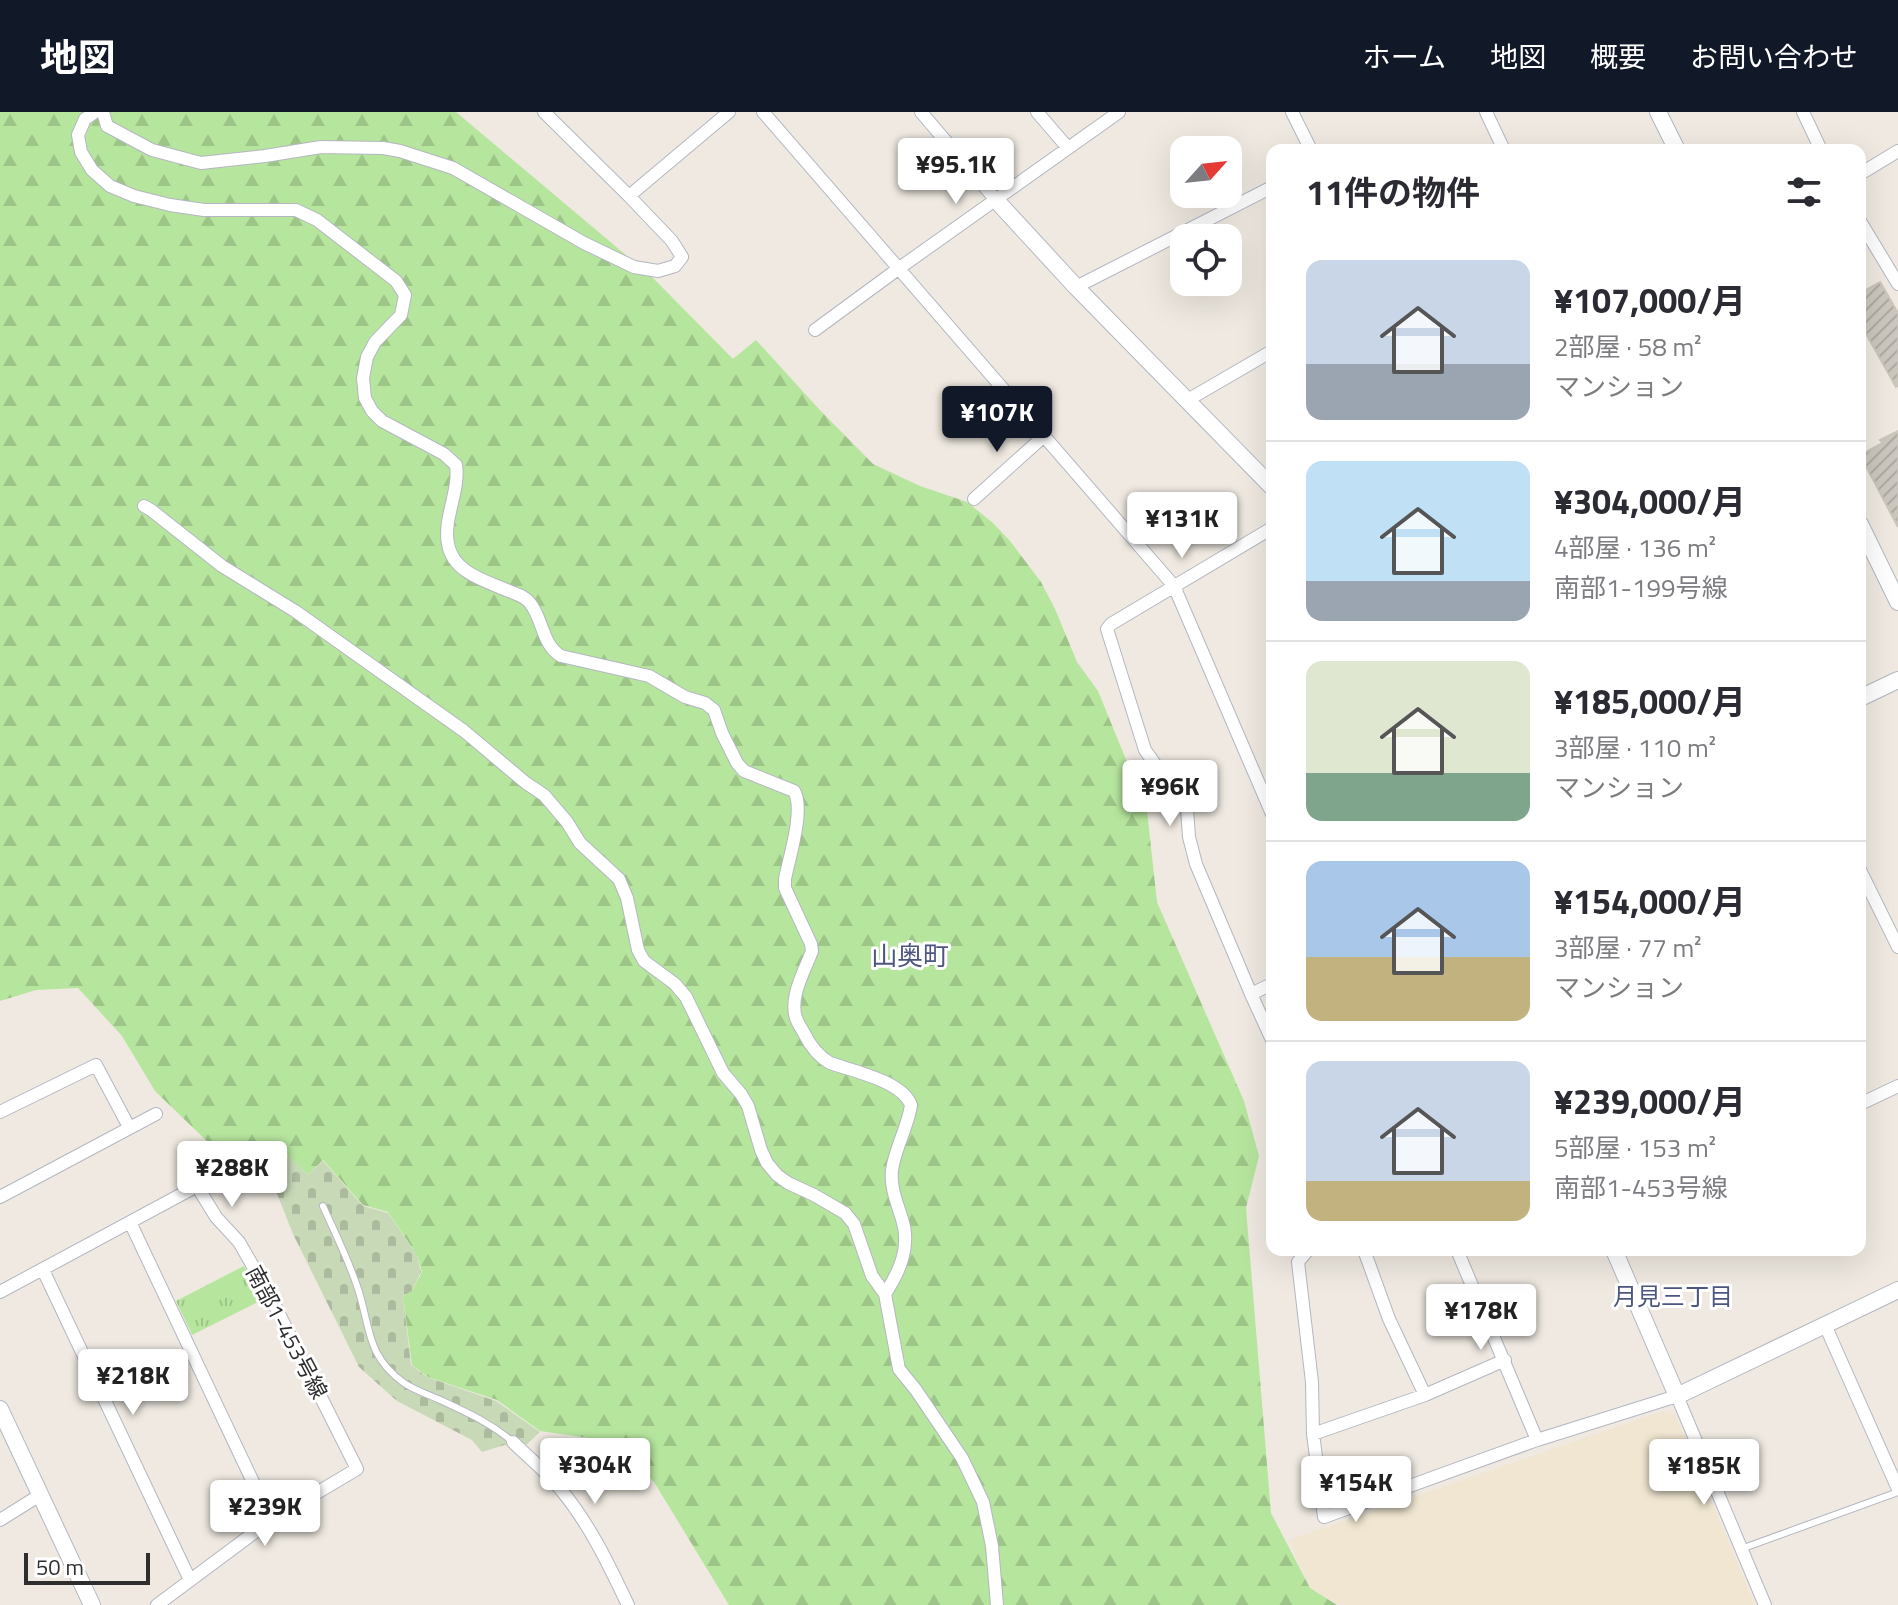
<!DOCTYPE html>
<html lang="ja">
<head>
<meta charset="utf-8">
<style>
  body { margin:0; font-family:"Titillium Web","Noto Sans JP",sans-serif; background:#f2f2f3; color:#2b2b33; height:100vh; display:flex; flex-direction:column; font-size:30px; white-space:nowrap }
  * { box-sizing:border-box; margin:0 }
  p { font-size:26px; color:#7c7c81 }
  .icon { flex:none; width:44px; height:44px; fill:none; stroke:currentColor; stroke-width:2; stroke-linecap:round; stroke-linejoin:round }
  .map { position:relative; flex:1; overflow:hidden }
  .panel { position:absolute; left:1266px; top:32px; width:600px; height:1112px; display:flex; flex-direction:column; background:#fff; border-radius:16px; box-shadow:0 8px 32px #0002 }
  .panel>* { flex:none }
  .needle { width:52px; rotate:63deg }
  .buttons { position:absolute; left:1170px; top:24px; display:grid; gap:16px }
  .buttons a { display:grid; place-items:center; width:72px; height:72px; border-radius:16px; background:#fff; box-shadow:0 8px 32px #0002; font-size:40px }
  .scale { position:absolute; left:24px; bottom:20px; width:126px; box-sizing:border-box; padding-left:8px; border:4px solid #2e2e2e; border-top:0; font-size:22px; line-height:28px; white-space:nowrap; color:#2e2e2e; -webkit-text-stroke:6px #fff; paint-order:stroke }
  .price { position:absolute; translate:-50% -68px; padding:0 18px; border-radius:8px; background:#fff; color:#222; font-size:26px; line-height:52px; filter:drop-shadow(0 2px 4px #0008) }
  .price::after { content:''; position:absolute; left:50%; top:48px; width:24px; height:18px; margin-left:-12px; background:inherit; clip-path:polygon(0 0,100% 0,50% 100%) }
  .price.selected { background:#111827; color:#fff }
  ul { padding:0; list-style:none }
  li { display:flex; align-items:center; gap:24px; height:200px; padding:0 40px }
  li+li { border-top:2px solid #e1e1e2 }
  li span { display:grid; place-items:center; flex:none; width:224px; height:160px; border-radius:16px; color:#555 }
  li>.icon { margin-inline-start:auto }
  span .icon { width:96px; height:96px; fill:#fffc; stroke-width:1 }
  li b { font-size:34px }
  h2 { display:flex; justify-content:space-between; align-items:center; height:96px; padding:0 40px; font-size:34px }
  header { display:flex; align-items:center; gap:48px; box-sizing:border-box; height:112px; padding:0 40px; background:#111827; color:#fff }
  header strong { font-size:38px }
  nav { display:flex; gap:44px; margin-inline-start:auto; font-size:28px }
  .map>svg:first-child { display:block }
</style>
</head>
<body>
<header>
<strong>地図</strong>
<nav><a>ホーム</a><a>地図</a><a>概要</a><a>お問い合わせ</a></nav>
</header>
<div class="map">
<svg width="1898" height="1493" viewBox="0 0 1898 1493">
  <defs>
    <pattern id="forest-firs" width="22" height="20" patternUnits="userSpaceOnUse" patternTransform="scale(2)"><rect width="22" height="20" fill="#b6e59e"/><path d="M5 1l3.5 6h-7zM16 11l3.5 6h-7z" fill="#9dc588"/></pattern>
    <pattern id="cemetery-stones" width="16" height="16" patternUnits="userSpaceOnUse" patternTransform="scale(2)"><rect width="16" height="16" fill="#c8d9b8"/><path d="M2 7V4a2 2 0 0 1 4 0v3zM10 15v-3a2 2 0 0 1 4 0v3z" fill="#acbb9e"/></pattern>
    <pattern id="park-tufts" width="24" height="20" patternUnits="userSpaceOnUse" patternTransform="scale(2)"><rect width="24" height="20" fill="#b6e59e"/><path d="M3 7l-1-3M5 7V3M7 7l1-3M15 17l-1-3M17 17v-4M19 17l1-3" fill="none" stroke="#9dc588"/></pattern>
    <pattern id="building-hatch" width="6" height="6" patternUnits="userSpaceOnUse" patternTransform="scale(2)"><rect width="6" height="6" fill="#cbc7bf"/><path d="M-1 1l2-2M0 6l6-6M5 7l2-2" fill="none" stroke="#afaba4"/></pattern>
  </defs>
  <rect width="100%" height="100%" fill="#efe9e1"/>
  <!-- education -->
  <path fill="#f0e6d1" d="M1663,1299L1675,1303L1755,1493H1340L1310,1476L1289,1428Z"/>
  <!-- forest -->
  <path fill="url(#forest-firs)" d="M0,0H456L652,165L733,247L756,228L817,295L873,352L920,374L967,390L993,411L1010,429L1041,470L1055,497L1077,550L1098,579L1147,699L1157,790L1244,989L1259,1044L1246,1096L1271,1401L1310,1476L1337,1493H729L654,1370L616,1330L540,1319L497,1288L428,1265L412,1253L403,1184L412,1179L422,1160L417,1143L388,1100L363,1093L323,1048L308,1063L287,1043L269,1064L213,1035L155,979L122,924L78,876L36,878L0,889Z"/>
  <!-- cemetery -->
  <path fill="url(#cemetery-stones)" d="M288,1044L308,1063L323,1049L363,1094L388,1101L417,1143L421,1160L412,1179L403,1184L411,1253L427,1265L496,1289L540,1320L526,1333L520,1328L482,1340L472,1328L397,1289L359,1255L293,1122L270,1064Z"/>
  <!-- park -->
  <path fill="url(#park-tufts)" d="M244,1154L262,1188L192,1223L176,1189Z"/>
  <!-- building -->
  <path fill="url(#building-hatch)" stroke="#cbc5ba" stroke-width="2" d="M1880,170L1898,201V274L1896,275L1860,211V181Z
    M1898,319V415L1860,343L1883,331L1880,328Z"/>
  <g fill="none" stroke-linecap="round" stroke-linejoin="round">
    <defs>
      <path id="service" d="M323,1094C335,1121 348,1147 357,1174C371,1214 365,1243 404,1271C414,1278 427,1282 438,1287C466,1300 489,1310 513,1330
        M1741,1437L1898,1380"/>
      <path id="minor" d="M95,0L85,7L78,23L81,40L92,58L110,74L134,84L170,93L204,98H296L317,108L396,169L405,183L401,203L375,230L367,245L363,266L365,286L372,299L382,309L444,342L456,353C460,379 443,406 448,432C453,461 486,469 509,479C516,482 525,484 530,491C543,507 542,533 561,544L649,564L685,585L705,591L714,598L722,621L737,651L744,659L794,679C805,697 789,746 785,767V776L811,832L812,839C805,858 789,885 796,906C798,912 802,917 805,923C811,935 818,944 830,951C853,959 902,969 911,993C908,1015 895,1036 892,1058C890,1075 897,1091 902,1107C911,1134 900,1159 885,1182
        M103,0L107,14L152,38L201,51L265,44L321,35L383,36L400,39L453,56L584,131L634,155L658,159L675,154L682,145L672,129L629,84
        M544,0L629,84L729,0
        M763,0L1174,474L1272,702
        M921,0L995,87
        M1037,0L1068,36
        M1292,0L1311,38
        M1486,0L1504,38
        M1803,0L1821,38
        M1860,62L1898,39
        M1860,109L1898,172
        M1076,175L1272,75
        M815,218L898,157L1119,0
        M1186,289L1272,239
        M974,387L1044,324
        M144,394L151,398L222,454L295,499L464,619L526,671L544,683L567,710L580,731L619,767L627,786L638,838L644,849L675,872L686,885L723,961L741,982L748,994L761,1038L767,1051L777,1063L788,1071L814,1083L845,1101L854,1112L872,1164L885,1182L899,1257L916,1278L962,1346L983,1390L992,1434L997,1493
        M1272,416L1111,512L1107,517L1145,638L1187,697L1189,725L1196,752L1251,882L1272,928
        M1860,758L1898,835
        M1251,882L1272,872
        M1860,992L1898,974
        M0,1000L96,953L129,1015
        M0,1085L156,1002
        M130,1110L271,1408
        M1308,1138L1298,1150L1312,1270L1313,1322L1324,1405L1537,1328L1677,1284L1765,1493
        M1364,1138L1389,1207L1425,1283
        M1457,1138L1537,1328
        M43,1158L190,1468
        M0,1180L197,1074L216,1105L239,1130L270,1184L357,1357L271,1408L157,1493
        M1825,1213L1898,1377
        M1313,1322L1425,1283L1505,1248
        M513,1330C529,1346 548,1361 562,1379C590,1413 609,1453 628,1493
        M0,1408L40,1383"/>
      <path id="tertiary" d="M1658,0L1677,38
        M995,87L1076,175L1272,375
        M1860,412L1898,490
        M1860,586L1898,568
        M1614,1138L1677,1284L1898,1178
        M0,1297L92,1493"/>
    </defs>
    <!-- service casing -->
    <use href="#service" stroke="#b4b7c1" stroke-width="8"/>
    <!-- minor casing -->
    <use href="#minor" stroke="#b4b7c1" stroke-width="14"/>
    <!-- tertiary casing -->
    <use href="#tertiary" stroke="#b4b7c1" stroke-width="18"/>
    <!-- service -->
    <use href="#service" stroke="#fff" stroke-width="6"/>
    <!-- minor -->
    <use href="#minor" stroke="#fff" stroke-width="12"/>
    <!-- tertiary -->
    <use href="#tertiary" stroke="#fff" stroke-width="16"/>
  </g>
  <g text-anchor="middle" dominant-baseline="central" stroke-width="6" stroke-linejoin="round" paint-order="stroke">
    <!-- street labels -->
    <g font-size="22" fill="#2e2e2e" stroke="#fff">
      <text transform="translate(287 1220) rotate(62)">南部1-453号線</text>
    </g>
    <!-- neighbourhood labels -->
    <g font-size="24" fill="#4d5680" stroke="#fff">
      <text x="1673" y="1184">月見三丁目</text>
    </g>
    <!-- quarter labels -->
    <g font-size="26" fill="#4d5680" stroke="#fff">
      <text x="910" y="843">山奥町</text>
    </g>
  </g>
</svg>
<div class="buttons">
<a><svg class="needle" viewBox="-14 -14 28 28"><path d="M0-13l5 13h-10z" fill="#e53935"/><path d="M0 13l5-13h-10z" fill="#7c7c81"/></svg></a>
<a><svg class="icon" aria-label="locate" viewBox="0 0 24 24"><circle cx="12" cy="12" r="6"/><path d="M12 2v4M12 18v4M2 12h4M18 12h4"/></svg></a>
</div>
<div class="scale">50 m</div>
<b class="price" style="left:956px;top:94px">¥95.1K</b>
<b class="price selected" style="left:997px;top:342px">¥107K</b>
<b class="price" style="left:1182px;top:448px">¥131K</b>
<b class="price" style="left:1170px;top:716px">¥96K</b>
<b class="price" style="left:232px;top:1097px">¥288K</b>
<b class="price" style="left:1481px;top:1240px">¥178K</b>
<b class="price" style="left:133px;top:1305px">¥218K</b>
<b class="price" style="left:595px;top:1394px">¥304K</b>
<b class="price" style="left:1704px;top:1395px">¥185K</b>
<b class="price" style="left:1356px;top:1412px">¥154K</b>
<b class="price" style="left:265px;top:1436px">¥239K</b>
<section class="panel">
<h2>11件の物件<svg class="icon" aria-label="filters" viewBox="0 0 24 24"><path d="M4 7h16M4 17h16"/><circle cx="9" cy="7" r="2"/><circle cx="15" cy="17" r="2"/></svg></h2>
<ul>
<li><span style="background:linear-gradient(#c9d6e8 65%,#9aa5b1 0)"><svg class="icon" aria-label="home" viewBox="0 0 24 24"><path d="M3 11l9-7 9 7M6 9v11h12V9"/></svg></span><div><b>¥107,000/月</b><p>2部屋 · 58 m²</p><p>マンション</p></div></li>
<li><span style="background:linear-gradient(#bfe0f5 75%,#9aa5b1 0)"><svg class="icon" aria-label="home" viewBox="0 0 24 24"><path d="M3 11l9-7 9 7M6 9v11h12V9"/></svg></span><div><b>¥304,000/月</b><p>4部屋 · 136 m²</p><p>南部1-199号線</p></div></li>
<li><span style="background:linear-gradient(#dfe7d0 70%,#7fa58c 0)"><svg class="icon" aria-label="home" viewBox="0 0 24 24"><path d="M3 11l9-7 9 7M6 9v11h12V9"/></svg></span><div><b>¥185,000/月</b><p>3部屋 · 110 m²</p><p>マンション</p></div></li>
<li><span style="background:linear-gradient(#a9c7e8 60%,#c2b280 0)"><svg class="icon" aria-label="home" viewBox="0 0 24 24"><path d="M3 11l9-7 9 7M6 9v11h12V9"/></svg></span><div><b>¥154,000/月</b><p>3部屋 · 77 m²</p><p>マンション</p></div></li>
<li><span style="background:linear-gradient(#c9d6e8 75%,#c2b280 0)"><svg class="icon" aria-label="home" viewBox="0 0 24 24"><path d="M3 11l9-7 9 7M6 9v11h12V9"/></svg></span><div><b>¥239,000/月</b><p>5部屋 · 153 m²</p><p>南部1-453号線</p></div></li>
</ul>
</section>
</div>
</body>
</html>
